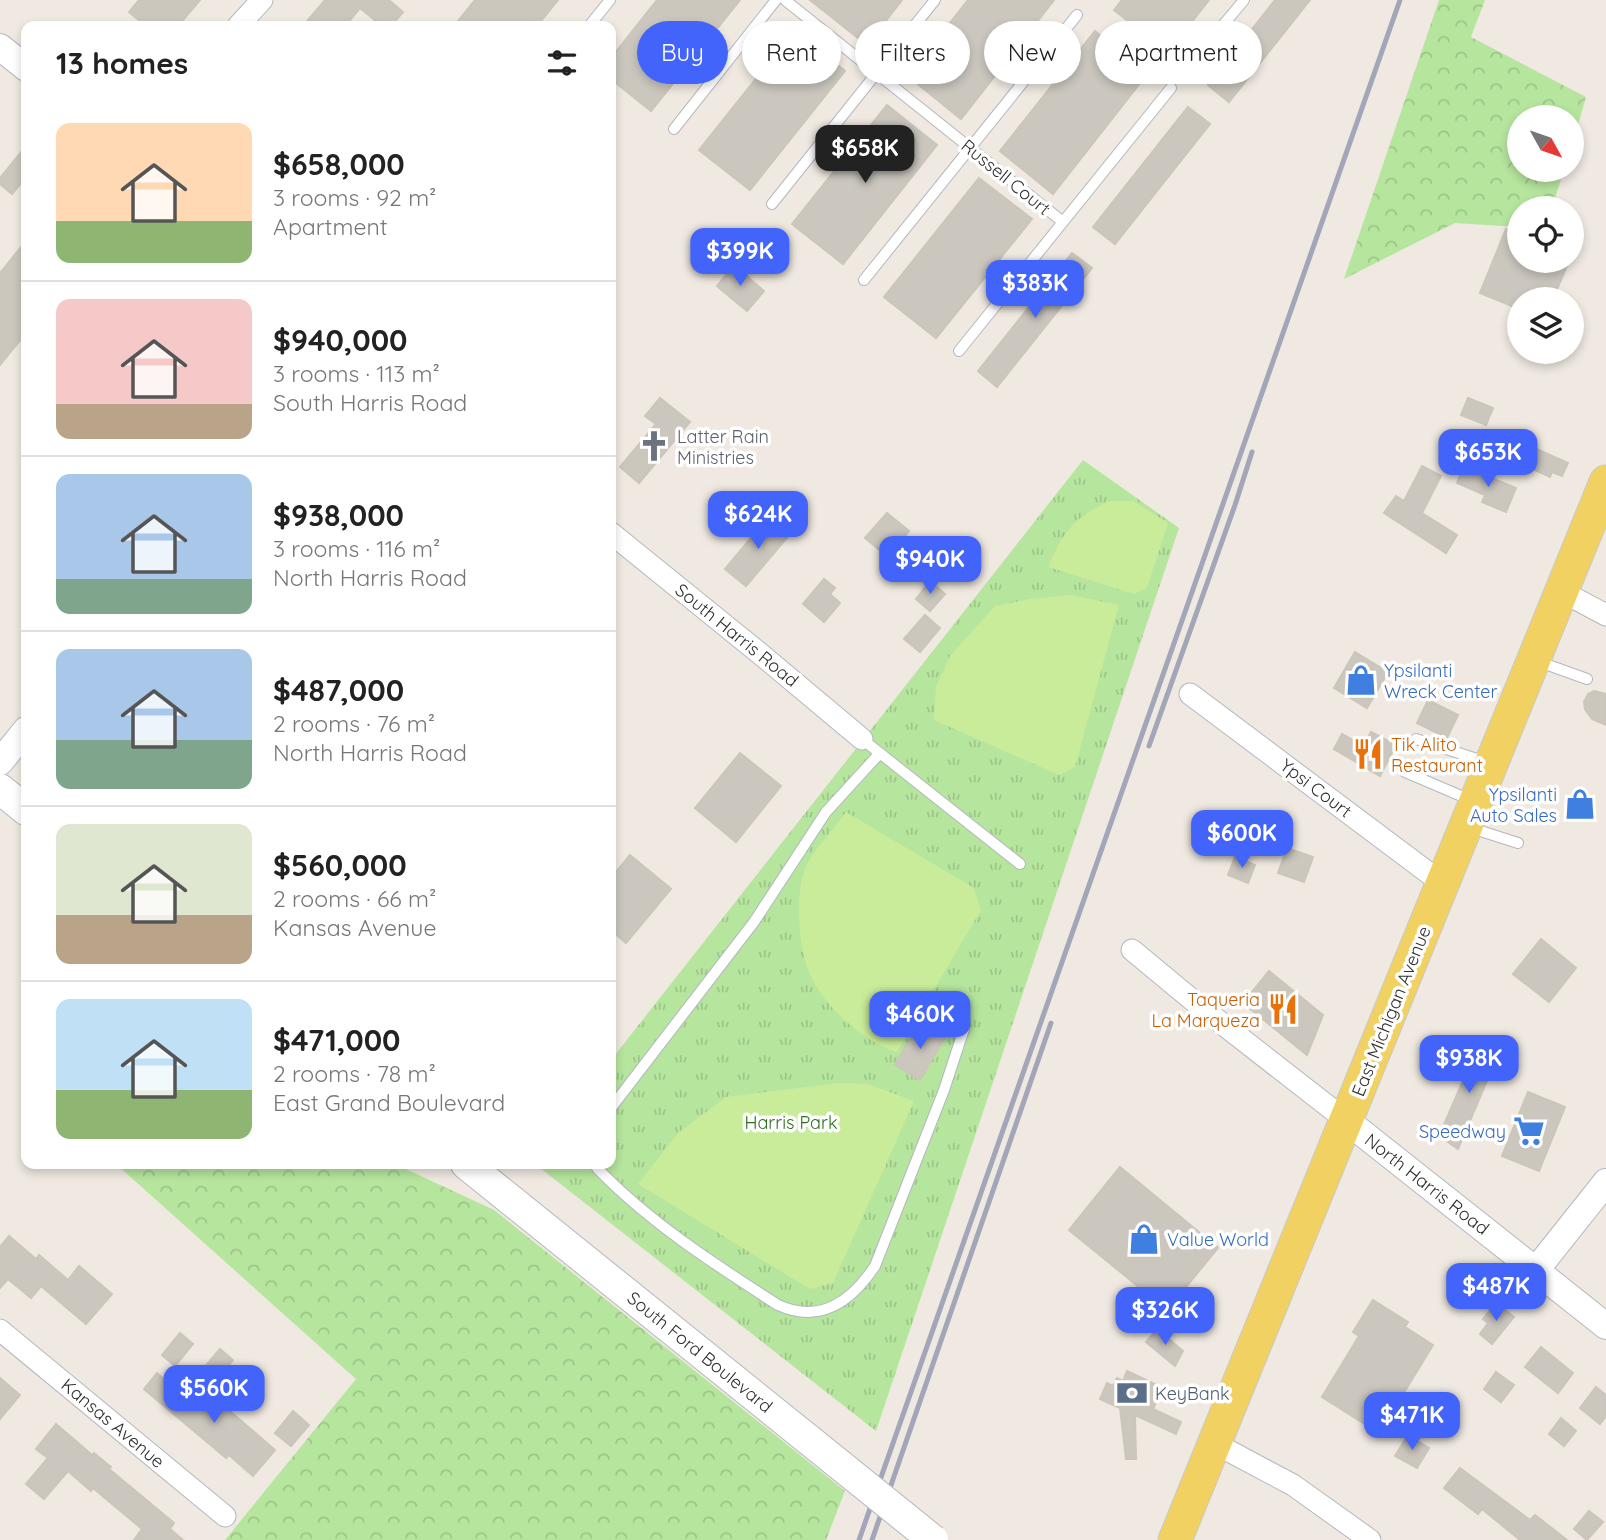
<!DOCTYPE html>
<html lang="en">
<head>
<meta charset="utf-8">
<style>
  body { margin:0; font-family:Quicksand,sans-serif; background:#f2f2f2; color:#222; height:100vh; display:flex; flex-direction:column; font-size:26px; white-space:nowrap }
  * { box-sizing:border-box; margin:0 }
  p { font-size:23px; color:#767676 }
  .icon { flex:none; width:38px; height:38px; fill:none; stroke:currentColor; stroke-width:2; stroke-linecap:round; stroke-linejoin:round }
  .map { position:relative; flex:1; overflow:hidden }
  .sheet { position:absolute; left:21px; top:21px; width:595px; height:1148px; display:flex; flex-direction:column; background:#fff; border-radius:14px; box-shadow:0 4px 10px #0003 }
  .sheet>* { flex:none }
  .guide { position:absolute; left:637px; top:21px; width:665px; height:63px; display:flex; gap:14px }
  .needle { width:46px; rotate:130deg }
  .controls { position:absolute; left:1507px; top:105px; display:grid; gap:14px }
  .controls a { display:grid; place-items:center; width:77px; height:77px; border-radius:50%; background:#fff; box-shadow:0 4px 10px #0003; font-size:35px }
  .price { position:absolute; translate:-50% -60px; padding:0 16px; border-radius:14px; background:#4264fb; color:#fff; font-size:23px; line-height:46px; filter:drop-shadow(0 2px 4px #0008) }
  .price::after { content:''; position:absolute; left:50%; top:42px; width:21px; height:16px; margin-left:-10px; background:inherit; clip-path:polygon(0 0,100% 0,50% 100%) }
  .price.current { background:#222; color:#fff }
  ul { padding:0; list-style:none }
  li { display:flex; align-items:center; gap:21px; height:175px; padding:0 35px }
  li+li { border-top:2px solid #e0e0e0 }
  li span { display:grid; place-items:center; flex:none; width:196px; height:140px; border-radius:14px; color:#555 }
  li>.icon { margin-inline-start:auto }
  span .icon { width:84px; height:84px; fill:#fffc; stroke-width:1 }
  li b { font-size:30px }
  h2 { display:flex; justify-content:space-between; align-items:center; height:84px; padding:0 35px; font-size:30px }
  .pill { padding:0 24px; border-radius:32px; background:#fff; box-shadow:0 4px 10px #0003; font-size:24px; line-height:63px }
  .pill.current { background:#4264fb; color:#fff }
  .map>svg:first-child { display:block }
</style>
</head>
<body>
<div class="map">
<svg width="1606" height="1540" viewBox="0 0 1606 1540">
  <defs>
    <pattern id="forest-crowns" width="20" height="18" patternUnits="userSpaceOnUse" patternTransform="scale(1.75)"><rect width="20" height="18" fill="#b6e59e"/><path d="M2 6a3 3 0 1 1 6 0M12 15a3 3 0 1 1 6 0" fill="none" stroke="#9dc588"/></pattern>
    <pattern id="park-tufts" width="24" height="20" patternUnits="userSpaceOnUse" patternTransform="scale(1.75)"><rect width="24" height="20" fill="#b6e59e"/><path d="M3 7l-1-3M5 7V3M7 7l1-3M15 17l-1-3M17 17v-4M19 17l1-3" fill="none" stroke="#9dc588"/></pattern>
  </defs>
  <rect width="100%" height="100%" fill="#efe9e1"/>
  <!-- forest -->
  <path fill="url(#forest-crowns)" d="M1439,0H1485L1471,37L1586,97L1572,146V117H1519V170H1564L1552,208H1519V227L1455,223L1344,279Z
    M116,1164H395L494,1210L845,1491L826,1540H225L356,1379Z"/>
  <!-- park -->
  <path fill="url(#park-tufts)" d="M1083,460L1179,528L876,1431L535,1164H611V1060Z"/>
  <!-- pitch -->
  <path fill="#c9ec9a" d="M1109,501H1133L1168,523L1147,588L1134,594L1048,567C1064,530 1073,519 1109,501Z
    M1071,595L1119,605L1075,767L1059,775L934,720L936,687L950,656L995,606L1030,599Z
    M846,812L974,888L981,910L897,1052C863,1042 821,1004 808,970C802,954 800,934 799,917C799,900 799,880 807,864C817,846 834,829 846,812Z
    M839,1083L868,1084L914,1101L833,1283L810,1289L638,1184L679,1132L726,1097Z"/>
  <!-- building -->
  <path fill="#cbc7bf" stroke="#cbc5ba" stroke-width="2" d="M139,0H200L178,26H146L129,12Z
    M325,0H389L403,12L391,26H382L360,8L345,26H303Z
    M475,0H558L537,26H454Z
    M657,0H740L651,111L611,79V58Z
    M810,0H902L867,45Z
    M968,0H1054L961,119L908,76Z
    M1122,0H1209L1168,52L1114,10Z
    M1275,0H1310L1229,102L1208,85Z
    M794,31L845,71L750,190L699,150Z
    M1095,31L1148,73L1053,194L1000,151Z
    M887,105L937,145L843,264L792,224Z
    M1188,107L1210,124L1115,244L1093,227Z
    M26,146V177L12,194L0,184V178Z
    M979,178L1032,219L936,338L884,297Z
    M1506,229L1519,234V261H1569L1553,299H1519V309L1480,293Z
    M26,241V333L0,365V273Z
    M1072,253L1092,268L997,387L978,371Z
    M734,265L764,291L747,311L717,286Z
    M660,398L690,422L639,483L620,467L656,424L645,416Z
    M1468,398L1493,408L1486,425L1461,415Z
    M1534,448L1568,463L1562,476L1552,472L1550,477L1526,466Z
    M1422,466L1441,476L1422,513L1457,535L1446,553L1384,513L1396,496L1404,501Z
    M1464,467L1516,488L1506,512L1482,502L1485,495L1457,483Z
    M887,513L909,531L888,557L865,538Z
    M769,516L790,534L746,586L725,569Z
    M824,579L835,588L830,594L840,603L824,622L803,604Z
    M930,581L945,594L930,611L916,599Z
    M925,615L940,628L920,652L904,639Z
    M1355,652L1388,672L1367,708L1334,688Z
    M1594,691L1606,694V725L1592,719L1585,709L1584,702L1588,694Z
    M1428,700L1458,715L1447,738L1417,723Z
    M1371,732L1396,745L1380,776L1334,749L1342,734L1363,746Z
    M740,753L781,786L736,842L695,808Z
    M1574,792L1592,800L1585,815L1567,807Z
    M1287,848L1313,857L1304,882L1278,873Z
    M630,855L671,889L626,943L611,930V878Z
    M1235,857L1255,865L1248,883L1228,875Z
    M1541,939L1576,968L1549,1002L1513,974Z
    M1269,971L1323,1015L1307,1055L1243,1003Z
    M920,1022L945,1037L920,1080L895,1065Z
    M1480,1042L1500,1050L1458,1149L1439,1136Z
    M1528,1092L1565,1107L1539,1171L1502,1156Z
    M1120,1167L1218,1248L1167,1310L1069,1230Z
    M9,1236L36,1259L39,1255L68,1280L79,1266L112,1294L86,1324L41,1286L31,1298L8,1279L0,1288V1247Z
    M1373,1300L1408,1322L1405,1327L1433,1345L1379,1433L1322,1397L1359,1336L1353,1332Z
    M1496,1303L1514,1317L1492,1344L1480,1334L1488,1323L1483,1319Z
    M1157,1329L1183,1351L1175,1366L1146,1342Z
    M180,1333L193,1344L175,1366L162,1355Z
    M1541,1347L1573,1373L1558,1393L1525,1367Z
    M220,1349L233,1360L217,1379L204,1368Z
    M1127,1371L1163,1388L1153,1409L1181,1422L1176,1434L1135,1415L1136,1459H1126L1120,1408L1100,1399L1107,1383L1113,1386L1117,1378L1123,1381Z
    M1496,1372L1514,1385L1501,1402L1484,1389Z
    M157,1373L191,1402L203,1388L275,1450L253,1476L229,1455L226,1458L144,1389Z
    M0,1378L20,1395L0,1419Z
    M1596,1387L1606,1395V1416L1600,1424L1580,1408Z
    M293,1411L309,1425L291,1446L275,1433Z
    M1561,1418L1576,1431L1564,1446L1549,1434Z
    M56,1424L92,1455L94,1453L111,1467L109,1469L174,1523L170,1529L183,1540H134L142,1529L93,1488L91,1491L68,1471L44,1499L26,1484L48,1458L36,1449Z
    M1408,1435L1429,1448L1417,1468L1395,1456Z
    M1460,1468L1530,1520L1535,1515L1567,1540H1520L1482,1509L1478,1514L1444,1488Z
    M1589,1511L1603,1522L1587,1540L1574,1529Z"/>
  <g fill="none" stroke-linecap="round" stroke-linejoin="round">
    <defs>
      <path id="service" d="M785,0L1063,222
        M589,26L610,0
        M1188,67L1244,0
        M674,129L776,0
        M772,204L935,0
        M864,280L1077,15
        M959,351L1171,88
        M1537,661L1587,679
        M862,739L1020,864
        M1416,739L1486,762
        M1405,772L1473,801
        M1468,827L1518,843
        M611,1108L754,922L826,812L880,753
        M597,1164V1168C649,1222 714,1264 778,1305C820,1324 851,1302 875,1266L944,1090L964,1029"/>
      <path id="minor" d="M238,26L262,0
        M611,533L758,652L862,739
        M1561,591L1606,615
        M1190,694L1442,883
        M1132,950L1202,1008L1347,1121
        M0,1330L225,1516
        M1214,1443L1293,1485L1370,1540"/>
      <path id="tertiary" d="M0,47L26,68
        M0,762L26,730
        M1347,1121L1606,1326
        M1536,1270L1606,1182"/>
      <path id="secondary" d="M0,789L26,810
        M466,1164L809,1440"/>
      <path id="primary" d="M1175,1540L1606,482"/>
    </defs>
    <!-- service casing -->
    <use href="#service" stroke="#b4b7c1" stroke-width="12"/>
    <!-- minor casing -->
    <use href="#minor" stroke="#b4b7c1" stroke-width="23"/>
    <!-- tertiary casing -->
    <use href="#tertiary" stroke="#b4b7c1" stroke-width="28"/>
    <!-- secondary casing -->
    <use href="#secondary" stroke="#b4b7c1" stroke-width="32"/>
    <!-- primary casing -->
    <use href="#primary" stroke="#c9c9c9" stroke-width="35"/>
    <!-- service -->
    <use href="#service" stroke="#fff" stroke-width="10"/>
    <!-- minor -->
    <use href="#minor" stroke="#fff" stroke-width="21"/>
    <!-- tertiary -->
    <use href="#tertiary" stroke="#fff" stroke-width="26"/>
    <!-- secondary -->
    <use href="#secondary" stroke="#fff" stroke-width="30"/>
    <!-- primary -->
    <use href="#primary" stroke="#f2d163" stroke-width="33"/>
    <!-- rail -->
    <path stroke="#a3a6b8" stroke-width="5" d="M1149,746L1235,505L1252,452
      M859,1540L1400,0
      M872,1540L1051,1023"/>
    <defs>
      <path id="secondary-bridge" d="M809,1440L933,1540"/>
    </defs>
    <!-- secondary-bridge casing -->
    <use href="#secondary-bridge" stroke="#b4b7c1" stroke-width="32" stroke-linecap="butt"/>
    <!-- secondary-bridge -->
    <use href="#secondary-bridge" stroke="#fff" stroke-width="30"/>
  </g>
  <!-- icons -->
  <defs>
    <symbol id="church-bare" viewBox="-9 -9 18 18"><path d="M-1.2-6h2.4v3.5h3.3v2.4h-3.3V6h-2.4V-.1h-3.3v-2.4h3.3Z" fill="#6b7280" stroke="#fff" stroke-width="2.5" paint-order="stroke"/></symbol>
    <symbol id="shop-bare" viewBox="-9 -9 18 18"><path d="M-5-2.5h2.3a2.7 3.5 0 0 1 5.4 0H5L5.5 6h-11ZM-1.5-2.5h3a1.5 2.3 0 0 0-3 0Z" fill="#3f7fe0" stroke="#fff" stroke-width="2.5" paint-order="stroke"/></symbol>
    <symbol id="restaurant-bare" viewBox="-9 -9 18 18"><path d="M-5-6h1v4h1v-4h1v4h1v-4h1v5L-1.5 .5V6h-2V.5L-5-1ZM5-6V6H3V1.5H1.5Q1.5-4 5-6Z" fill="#e8710a" stroke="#fff" stroke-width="2.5" paint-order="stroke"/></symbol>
    <symbol id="supermarket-bare" viewBox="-9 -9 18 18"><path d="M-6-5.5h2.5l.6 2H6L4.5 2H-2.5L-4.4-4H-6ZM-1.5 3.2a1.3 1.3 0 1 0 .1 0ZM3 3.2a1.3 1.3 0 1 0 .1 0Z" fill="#3f7fe0" stroke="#fff" stroke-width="2.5" paint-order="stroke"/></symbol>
    <symbol id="bank-bare" viewBox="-9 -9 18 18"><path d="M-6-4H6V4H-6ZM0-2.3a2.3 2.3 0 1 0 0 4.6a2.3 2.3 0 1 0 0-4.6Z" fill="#5c6f8a" stroke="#fff" stroke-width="2.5" paint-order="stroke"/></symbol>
  </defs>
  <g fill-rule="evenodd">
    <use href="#church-bare" x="632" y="424" width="44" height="44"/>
    <use href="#shop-bare" x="1339" y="658" width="44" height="44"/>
    <use href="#restaurant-bare" x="1346" y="732" width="44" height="44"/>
    <use href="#shop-bare" x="1558" y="782" width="44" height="44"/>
    <use href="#restaurant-bare" x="1261" y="987" width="44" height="44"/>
    <use href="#supermarket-bare" x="1507" y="1109" width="44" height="44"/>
    <use href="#shop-bare" x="1122" y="1217" width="44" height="44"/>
    <use href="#bank-bare" x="1110" y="1371" width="44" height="44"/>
  </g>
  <g text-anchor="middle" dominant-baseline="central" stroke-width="7" stroke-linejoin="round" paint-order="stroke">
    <!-- street labels -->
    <g font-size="18" fill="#2e2e2e" stroke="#fff">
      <text transform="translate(1006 177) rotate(39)">Russell Court</text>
      <text transform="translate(737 635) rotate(39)">South Harris Road</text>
      <text transform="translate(1316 788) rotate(37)">Ypsi Court</text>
      <text transform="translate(1391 1011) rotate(-68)">East Michigan Avenue</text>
      <text transform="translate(1427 1184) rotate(38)">North Harris Road</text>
      <text transform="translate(700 1352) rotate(39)">South Ford Boulevard</text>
      <text transform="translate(113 1423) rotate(40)">Kansas Avenue</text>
    </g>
    <!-- worship labels -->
    <g font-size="18" fill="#5b616d" stroke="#fff" text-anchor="start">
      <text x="677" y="436">Latter Rain<tspan x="677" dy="21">Ministries</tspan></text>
    </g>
    <!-- shop labels -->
    <g font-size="18" fill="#366cbe" stroke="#fff" text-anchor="start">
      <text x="1384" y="670">Ypsilanti<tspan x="1384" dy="21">Wreck Center</tspan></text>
      <text x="1557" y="794" text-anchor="end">Ypsilanti<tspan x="1557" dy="21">Auto Sales</tspan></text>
      <text x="1506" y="1131" text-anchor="end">Speedway</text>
      <text x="1167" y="1239">Value World</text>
    </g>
    <!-- food labels -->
    <g font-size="18" fill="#c56008" stroke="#fff" text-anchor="start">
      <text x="1391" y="744">Tik Alito<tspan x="1391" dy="21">Restaurant</tspan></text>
      <text x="1260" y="999" text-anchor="end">Taqueria<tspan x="1260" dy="21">La Marqueza</tspan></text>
    </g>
    <!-- park labels -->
    <g font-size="18" fill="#2c6e1b" stroke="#fff">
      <text x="791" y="1122">Harris Park</text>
    </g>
    <!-- service labels -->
    <g font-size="18" fill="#4e5e75" stroke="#fff" text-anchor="start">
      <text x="1155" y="1393">KeyBank</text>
    </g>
  </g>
</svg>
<div class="controls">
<a><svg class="needle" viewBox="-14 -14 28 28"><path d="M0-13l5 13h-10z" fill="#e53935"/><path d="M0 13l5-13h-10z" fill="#767676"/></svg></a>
<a><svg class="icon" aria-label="locate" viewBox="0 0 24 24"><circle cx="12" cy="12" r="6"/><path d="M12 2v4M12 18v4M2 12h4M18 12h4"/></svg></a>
<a><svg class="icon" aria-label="layers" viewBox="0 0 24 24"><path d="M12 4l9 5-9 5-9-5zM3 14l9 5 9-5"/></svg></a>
</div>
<b class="price current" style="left:865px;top:185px">$658K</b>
<b class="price" style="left:740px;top:288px">$399K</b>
<b class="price" style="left:1035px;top:320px">$383K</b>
<b class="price" style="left:1488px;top:489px">$653K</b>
<b class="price" style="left:758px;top:551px">$624K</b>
<b class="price" style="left:930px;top:596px">$940K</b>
<b class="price" style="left:1242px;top:870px">$600K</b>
<b class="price" style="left:920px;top:1051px">$460K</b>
<b class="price" style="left:1469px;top:1095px">$938K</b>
<b class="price" style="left:1496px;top:1323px">$487K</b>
<b class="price" style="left:1165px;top:1347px">$326K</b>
<b class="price" style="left:214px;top:1425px">$560K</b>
<b class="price" style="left:1412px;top:1452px">$471K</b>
<div class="guide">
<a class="pill current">Buy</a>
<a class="pill">Rent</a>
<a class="pill">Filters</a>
<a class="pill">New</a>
<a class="pill">Apartment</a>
</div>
<section class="sheet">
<h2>13 homes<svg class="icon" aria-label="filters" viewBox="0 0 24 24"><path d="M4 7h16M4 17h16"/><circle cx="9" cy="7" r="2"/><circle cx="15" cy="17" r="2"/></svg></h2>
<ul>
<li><span style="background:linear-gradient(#ffd9b3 70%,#8fb573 0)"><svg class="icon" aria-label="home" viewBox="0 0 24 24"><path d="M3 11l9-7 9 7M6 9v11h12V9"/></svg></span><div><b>$658,000</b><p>3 rooms · 92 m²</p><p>Apartment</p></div></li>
<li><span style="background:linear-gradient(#f6c9c9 75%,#b9a48a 0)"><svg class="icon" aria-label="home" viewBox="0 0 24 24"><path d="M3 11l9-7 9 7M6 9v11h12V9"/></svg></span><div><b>$940,000</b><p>3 rooms · 113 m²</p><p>South Harris Road</p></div></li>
<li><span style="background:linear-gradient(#a9c7e8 75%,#7fa58c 0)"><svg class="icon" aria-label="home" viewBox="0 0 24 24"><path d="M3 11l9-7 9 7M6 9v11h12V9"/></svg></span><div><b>$938,000</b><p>3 rooms · 116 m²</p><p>North Harris Road</p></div></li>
<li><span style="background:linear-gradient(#a9c7e8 65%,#7fa58c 0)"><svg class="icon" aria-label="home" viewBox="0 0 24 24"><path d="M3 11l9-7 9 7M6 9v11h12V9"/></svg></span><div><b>$487,000</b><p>2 rooms · 76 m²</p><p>North Harris Road</p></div></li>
<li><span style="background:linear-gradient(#dfe7d0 65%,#b9a48a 0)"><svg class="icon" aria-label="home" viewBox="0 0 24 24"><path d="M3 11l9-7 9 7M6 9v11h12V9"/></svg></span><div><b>$560,000</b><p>2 rooms · 66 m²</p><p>Kansas Avenue</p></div></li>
<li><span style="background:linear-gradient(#bfe0f5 65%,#8fb573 0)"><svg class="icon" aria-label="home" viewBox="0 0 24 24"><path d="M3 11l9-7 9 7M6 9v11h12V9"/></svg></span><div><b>$471,000</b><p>2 rooms · 78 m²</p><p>East Grand Boulevard</p></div></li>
</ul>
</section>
</div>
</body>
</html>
